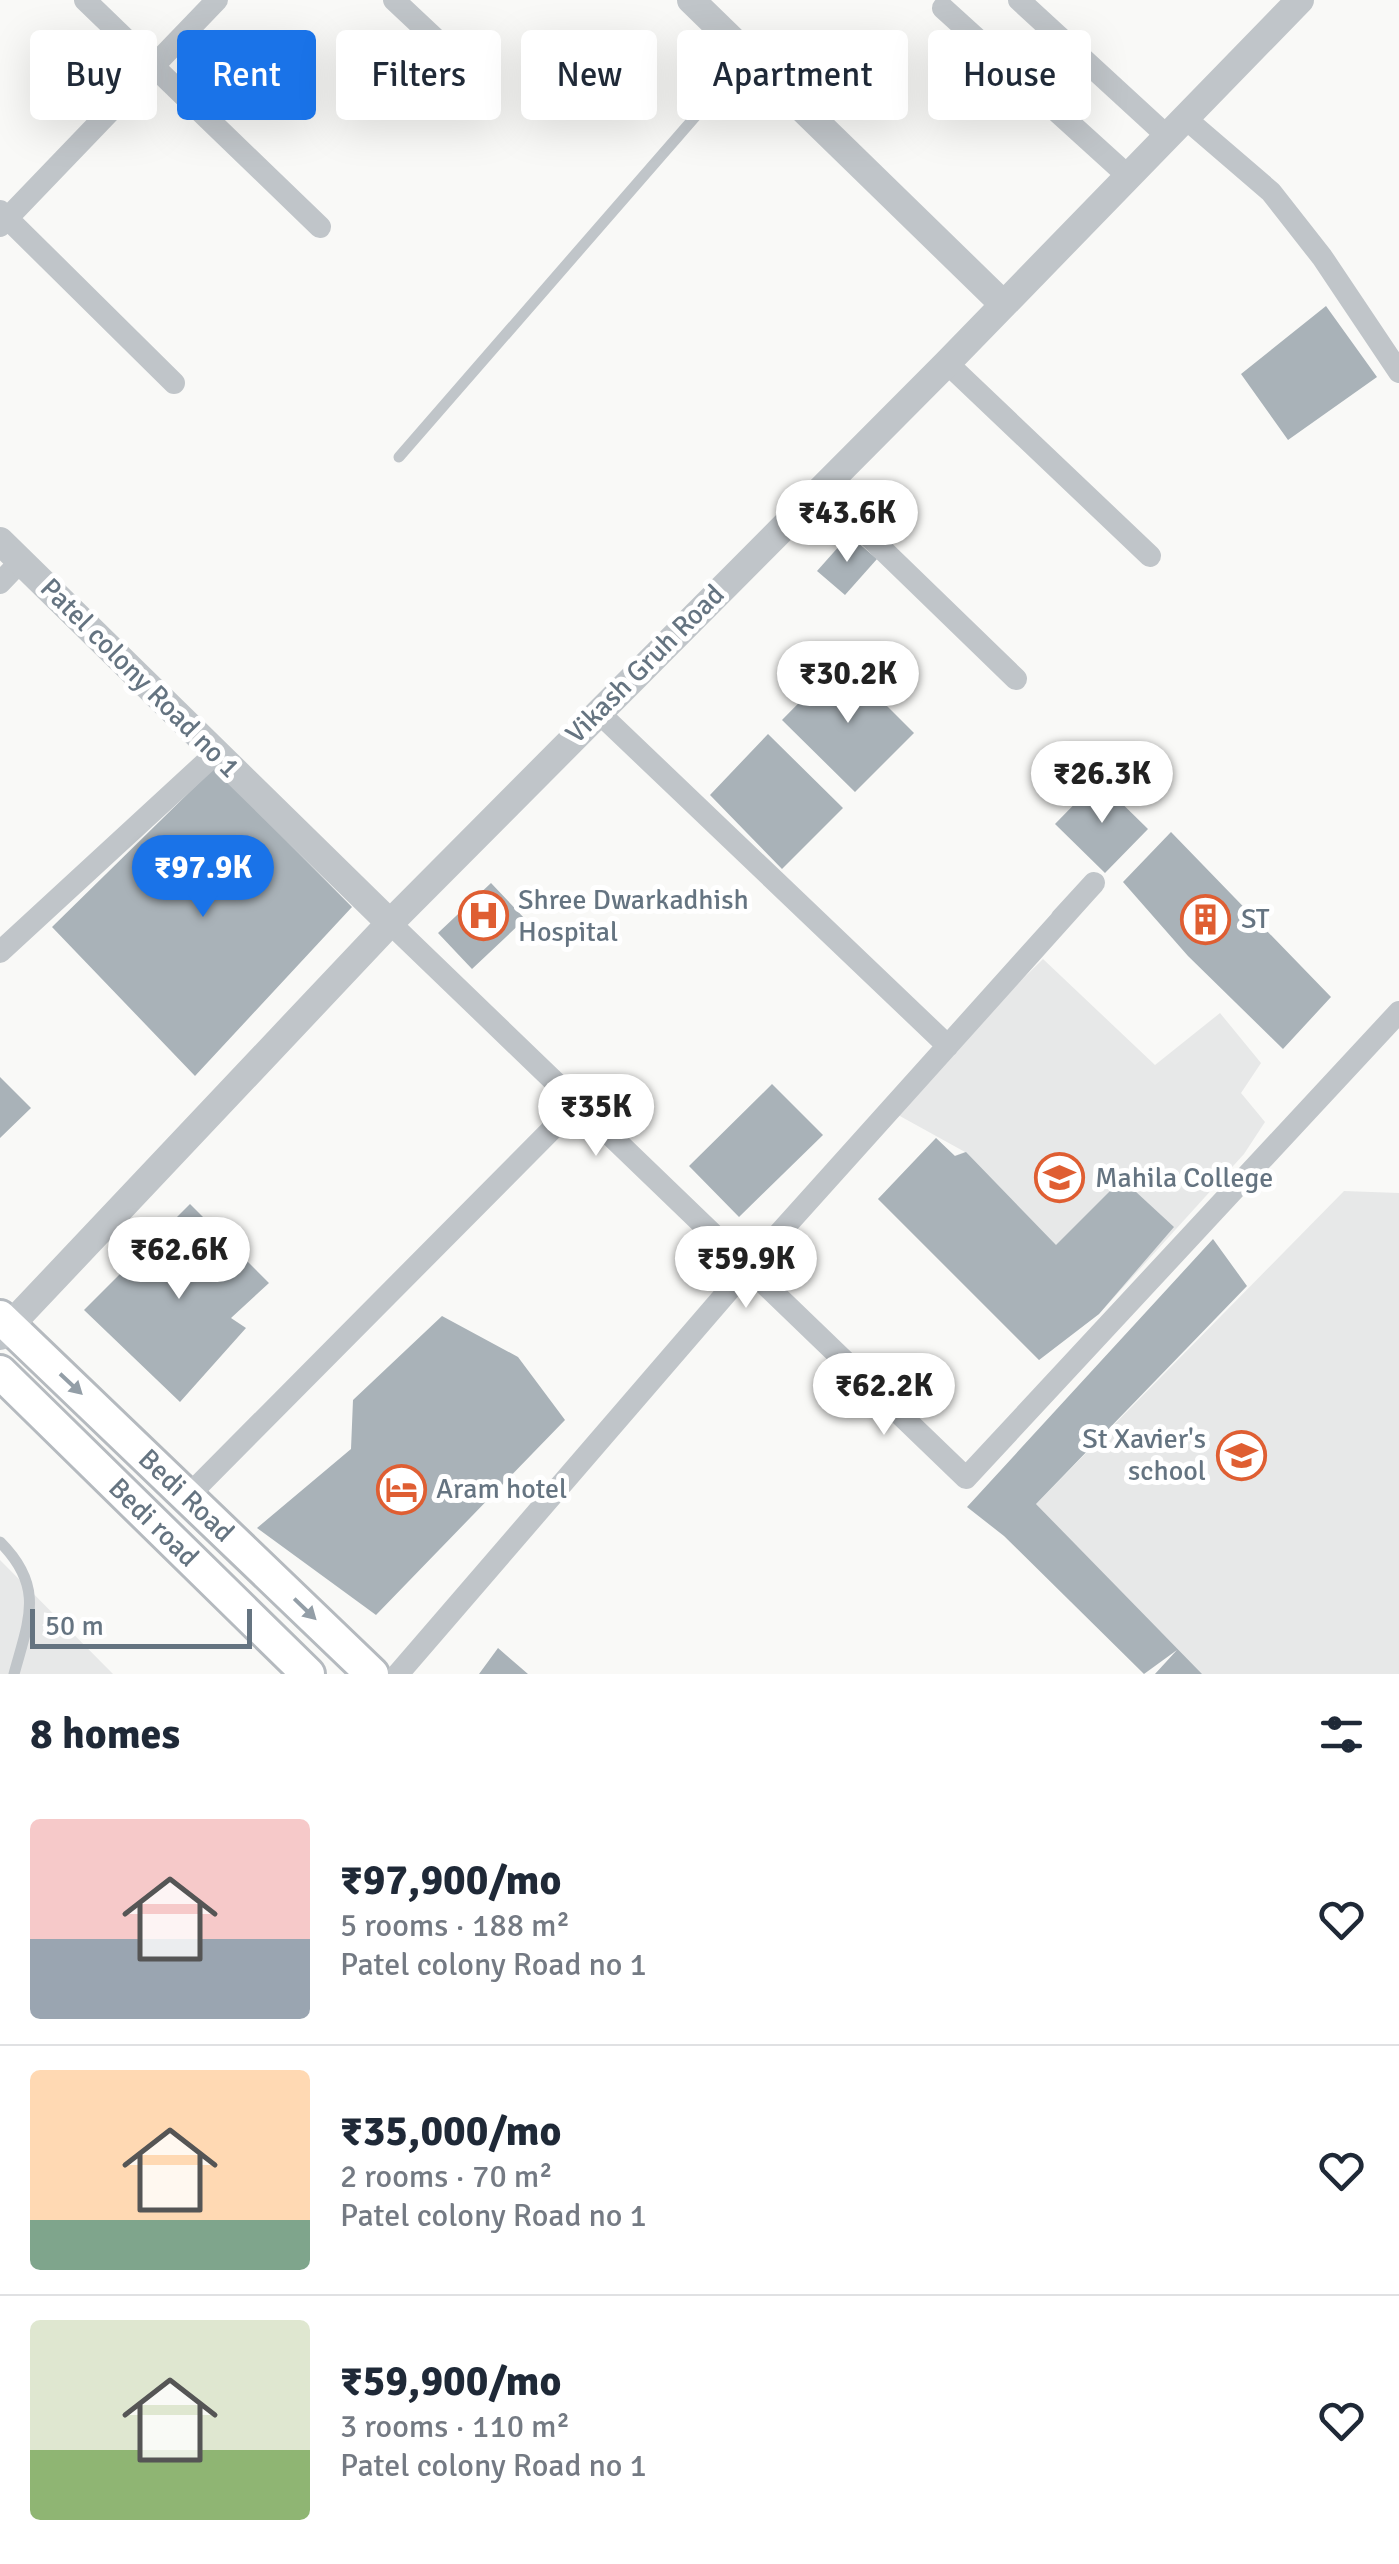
<!DOCTYPE html>
<html lang="en">
<head>
<meta charset="utf-8">
<style>
  body { margin:0; font-family:Signika,sans-serif; background:#f2f2f3; color:#1f2937; height:100vh; display:flex; flex-direction:column; font-size:38px; white-space:nowrap }
  * { box-sizing:border-box; margin:0 }
  p { font-size:32px; color:#747a83 }
  .icon { flex:none; width:55px; height:55px; fill:none; stroke:currentColor; stroke-width:2; stroke-linecap:round; stroke-linejoin:round }
  .map { position:relative; height:1674px; overflow:hidden }
  .details { display:flex; flex-direction:column; background:#fff; flex:1 }
  .details>* { flex:none }
  .guide { position:absolute; left:30px; top:30px; width:1340px; height:90px; display:flex; gap:20px }
  .scale { position:absolute; left:30px; bottom:25px; width:222px; box-sizing:border-box; padding-left:10px; border:5px solid #657481; border-top:0; font-size:28px; line-height:35px; white-space:nowrap; color:#657481; -webkit-text-stroke:8px #fff; paint-order:stroke }
  .price { position:absolute; translate:-50% -85px; padding:0 22px; border-radius:35px; background:#fff; color:#222; font-size:32px; line-height:65px; filter:drop-shadow(0 2px 5px #0008) }
  .price::after { content:''; position:absolute; left:50%; top:60px; width:30px; height:22px; margin-left:-15px; background:inherit; clip-path:polygon(0 0,100% 0,50% 100%) }
  .price.selected { background:#1a73e8; color:#fff }
  ul { padding:0; list-style:none }
  li { display:flex; align-items:center; gap:30px; height:250px; padding:0 30px }
  li+li { border-top:2px solid #e0e1e3 }
  li span { display:grid; place-items:center; flex:none; width:280px; height:200px; border-radius:10px; color:#555 }
  li>.icon { margin-inline-start:auto }
  span .icon { width:120px; height:120px; fill:#fffc; stroke-width:1 }
  li b { font-size:42px }
  h2 { display:flex; justify-content:space-between; align-items:center; height:120px; padding:0 30px; font-size:42px }
  .chip { padding:0 35px; border-radius:10px; background:#fff; box-shadow:0 10px 40px #0002; font-size:35px; line-height:90px }
  .chip.selected { background:#1a73e8; color:#fff }
  .map>svg:first-child { display:block }
</style>
</head>
<body>
<div class="map">
<svg width="1399" height="1674" viewBox="0 0 1399 1674">
  <rect width="100%" height="100%" fill="#f9f9f7"/>
  <!-- built -->
  <path fill="#e7e8e8" d="M1043,959L1155,1065L1220,1013L1261,1063L1241,1093L1265,1122L1244,1154L1099,1314L1039,1360L878,1199L936,1138L954,1156L965,1152L889,1110Z
    M1344,1191L1399,1193V1674H1155L1177,1650L1036,1504Z
    M0,1560L113,1674H0Z"/>
  <!-- building -->
  <path fill="#a9b2b8" d="M1326,306L1377,377L1288,440L1241,374Z
    M849,535L877,559L845,595L817,571Z
    M841,660L914,733L855,792L782,720Z
    M768,734L843,808L782,869L710,795Z
    M214,768L352,907L195,1076L52,927Z
    M1098,780L1148,829L1105,873L1055,824Z
    M1171,832L1331,997L1283,1049L1188,956L1123,882Z
    M491,883L525,919L472,969L438,933Z
    M0,1077L31,1108L0,1138Z
    M772,1084L823,1135L739,1217L689,1166Z
    M936,1138L955,1156L966,1152L1056,1245L1122,1179L1174,1227L1099,1314L1039,1360L878,1199Z
    M190,1204L269,1283L231,1318L246,1328L180,1402L84,1310Z
    M1213,1239L1247,1286L1036,1504L1202,1674H1155L1177,1650L1144,1674L1004,1536L967,1507Z
    M442,1316L518,1357L565,1420L376,1615L257,1528L351,1449L353,1400Z
    M498,1648L528,1674H479Z"/>
  <g fill="none" stroke-linecap="round" stroke-linejoin="round">
    <defs>
      <g id="secondary">
        <path id="s1" d="M0,1317L372,1674"/>
        <path id="s2" d="M0,1372L308,1674"/>
      </g>
    </defs>
    <!-- secondary casing -->
    <use href="#secondary" stroke="#b5babf" stroke-width="38"/>
    <!-- service -->
    <path stroke="#c0c5c9" stroke-width="11" d="M399,457L748,56
      M0,1542C45,1587 29,1619 14,1674"/>
    <!-- minor -->
    <path stroke="#c0c5c9" stroke-width="22" d="M85,0L320,227
      M394,0L476,77
      M1019,0L1167,136
      M943,8L1128,176
      M1185,118L1271,192L1322,257L1399,372
      M0,211L174,383
      M0,226L217,0
      M947,363L1150,556
      M820,489L1016,679
      M0,583L21,561
      M597,711L948,1046
      M390,923L966,1478L1399,1012
      M0,952L216,753
      M189,1495L577,1104
      M398,1674L748,1268L1094,883L1061,919"/>
    <!-- tertiary -->
    <path stroke="#c0c5c9" stroke-width="28" d="M691,0L1003,304
      M0,541L390,923
      M0,1336L390,923L947,363L1300,0"/>
    <!-- secondary -->
    <use href="#secondary" stroke="#fff" stroke-width="32"/>
  </g>
  <!-- one-way arrows -->
  <defs><path id="oneway-solid" d="M-6-.8H1V-3.2L6.5 0L1 3.2V.8H-6Z" transform="scale(2.5)"/></defs>
  <g fill="#939ea7">
    <use href="#oneway-solid" transform="translate(71 1384) rotate(43)"/>
    <use href="#oneway-solid" transform="translate(305 1609) rotate(44)"/>
  </g>
  <!-- icons -->
  <defs>
    <symbol id="hospital-ring" viewBox="-11 -11 22 22"><circle r="9.5" fill="#fff" stroke="#df5e32" stroke-width="1.5"/><path d="M-5-5h3v3.5h4V-5h3V5h-3V1.5h-4V5h-3Z" fill="#df5e32"/></symbol>
    <symbol id="building-ring" viewBox="-11 -11 22 22"><circle r="9.5" fill="#fff" stroke="#df5e32" stroke-width="1.5"/><path d="M-4-6H4V6H1V3H-1V6H-4ZM-2.5-4.3h1.7v1.8h-1.7ZM.8-4.3h1.7v1.8H.8ZM-2.5-1h1.7V.8h-1.7ZM.8-1h1.7V.8H.8Z" fill="#df5e32"/></symbol>
    <symbol id="university-ring" viewBox="-11 -11 22 22"><circle r="9.5" fill="#fff" stroke="#df5e32" stroke-width="1.5"/><path d="M0-5L7-2L0 1L-7-2ZM-4 1L0 2.5L4 1V4Q0 6-4 4Z" fill="#df5e32"/></symbol>
    <symbol id="school-ring" viewBox="-11 -11 22 22"><circle r="9.5" fill="#fff" stroke="#df5e32" stroke-width="1.5"/><path d="M0-5L7-2L0 1L-7-2ZM-4 1L0 2.5L4 1V4Q0 6-4 4Z" fill="#df5e32"/></symbol>
    <symbol id="hotel-ring" viewBox="-11 -11 22 22"><circle r="9.5" fill="#fff" stroke="#df5e32" stroke-width="1.5"/><path d="M-6-4.5h1.5V1H6V5H4.5V3h-9V5H-6ZM-4 0a1.8 1.8 0 1 1 3.6 0ZM.5 0V-2.5h3Q6-2.5 6 0Z" fill="#df5e32"/></symbol>
  </defs>
  <g fill-rule="evenodd">
    <use href="#hospital-ring" x="456" y="888" width="55" height="55"/>
    <use href="#building-ring" x="1178" y="892" width="55" height="55"/>
    <use href="#university-ring" x="1032" y="1150" width="55" height="55"/>
    <use href="#school-ring" x="1214" y="1428" width="55" height="55"/>
    <use href="#hotel-ring" x="374" y="1462" width="55" height="55"/>
  </g>
  <g text-anchor="middle" dominant-baseline="central" stroke-width="10" stroke-linejoin="round" paint-order="stroke">
    <!-- street labels -->
    <g font-size="28" fill="#657481" stroke="#fff">
      <text transform="translate(645 664) rotate(-45)">Vikash Gruh Road</text>
      <text transform="translate(140 678) rotate(45)">Patel colony Road no 1</text>
      <text stroke="none"><textPath href="#s1" startOffset="258">Bedi Road</textPath></text>
      <text stroke="none"><textPath href="#s2" startOffset="215">Bedi road</textPath></text>
    </g>
    <!-- poi labels -->
    <g font-size="28" fill="#657481" stroke="#fff" text-anchor="start">
      <text x="518" y="900">Shree Dwarkadhish<tspan x="518" dy="32">Hospital</tspan></text>
      <text x="1241" y="919">ST</text>
      <text x="1095" y="1178">Mahila College</text>
      <text x="1206" y="1439" text-anchor="end">St Xavier's<tspan x="1206" dy="32">school</tspan></text>
      <text x="436" y="1489">Aram hotel</text>
    </g>
  </g>
</svg>
<div class="scale">50 m</div>
<b class="price" style="left:847px;top:565px">₹43.6K</b>
<b class="price" style="left:848px;top:726px">₹30.2K</b>
<b class="price" style="left:1102px;top:826px">₹26.3K</b>
<b class="price selected" style="left:203px;top:920px">₹97.9K</b>
<b class="price" style="left:596px;top:1159px">₹35K</b>
<b class="price" style="left:179px;top:1302px">₹62.6K</b>
<b class="price" style="left:746px;top:1311px">₹59.9K</b>
<b class="price" style="left:884px;top:1438px">₹62.2K</b>
<div class="guide">
<a class="chip">Buy</a>
<a class="chip selected">Rent</a>
<a class="chip">Filters</a>
<a class="chip">New</a>
<a class="chip">Apartment</a>
<a class="chip">House</a>
</div>
</div>
<section class="details">
<h2>8 homes<svg class="icon" aria-label="filters" viewBox="0 0 24 24"><path d="M4 7h16M4 17h16"/><circle cx="9" cy="7" r="2"/><circle cx="15" cy="17" r="2"/></svg></h2>
<ul>
<li><span style="background:linear-gradient(#f6c9c9 60%,#9aa5b1 0)"><svg class="icon" aria-label="home" viewBox="0 0 24 24"><path d="M3 11l9-7 9 7M6 9v11h12V9"/></svg></span><div><b>₹97,900/mo</b><p>5 rooms · 188 m²</p><p>Patel colony Road no 1</p></div><svg class="icon" aria-label="heart" viewBox="0 0 24 24"><path d="M12 20l-8-8c-3-5 5-10 8-4 3-6 11-1 8 4z"/></svg></li>
<li><span style="background:linear-gradient(#ffd9b3 75%,#7fa58c 0)"><svg class="icon" aria-label="home" viewBox="0 0 24 24"><path d="M3 11l9-7 9 7M6 9v11h12V9"/></svg></span><div><b>₹35,000/mo</b><p>2 rooms · 70 m²</p><p>Patel colony Road no 1</p></div><svg class="icon" aria-label="heart" viewBox="0 0 24 24"><path d="M12 20l-8-8c-3-5 5-10 8-4 3-6 11-1 8 4z"/></svg></li>
<li><span style="background:linear-gradient(#dfe7d0 65%,#8fb573 0)"><svg class="icon" aria-label="home" viewBox="0 0 24 24"><path d="M3 11l9-7 9 7M6 9v11h12V9"/></svg></span><div><b>₹59,900/mo</b><p>3 rooms · 110 m²</p><p>Patel colony Road no 1</p></div><svg class="icon" aria-label="heart" viewBox="0 0 24 24"><path d="M12 20l-8-8c-3-5 5-10 8-4 3-6 11-1 8 4z"/></svg></li>
</ul>
</section>
</body>
</html>
